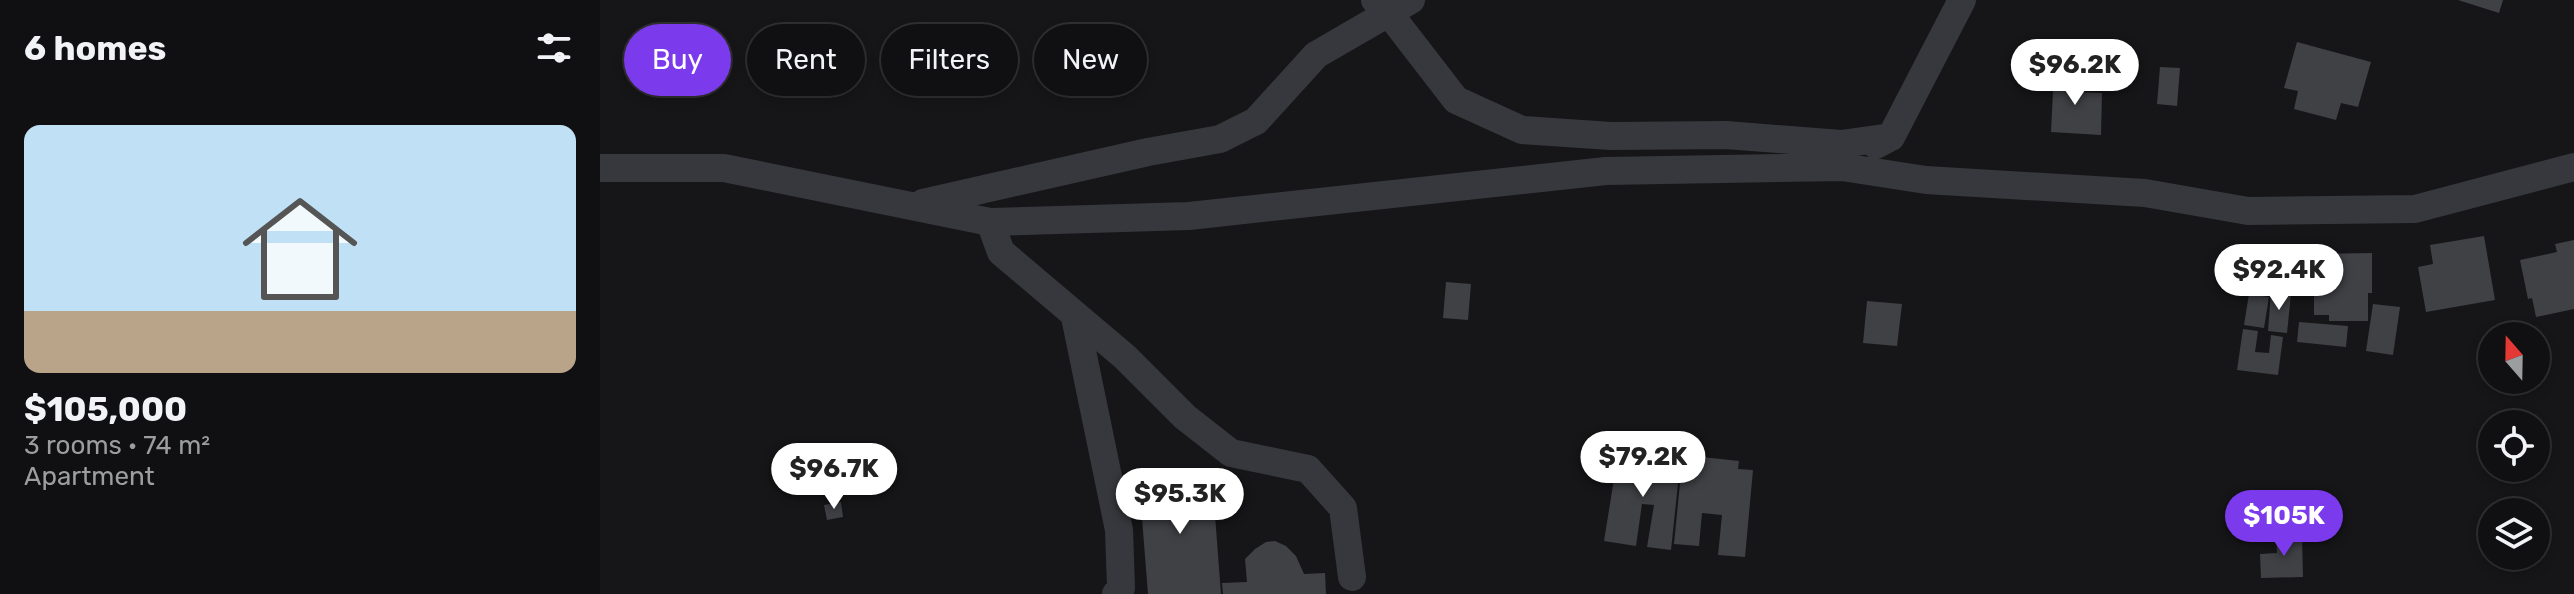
<!DOCTYPE html>
<html lang="en">
<head>
<meta charset="utf-8">
<style>
  body { margin:0; font-family:Rubik,sans-serif; background:#1e1e20; color:#f1f3f6; height:100vh; display:flex; flex-direction:column; font-size:30px; white-space:nowrap }
  * { box-sizing:border-box; margin:0 }
  p { font-size:26px; color:#9c9d9f }
  .icon { flex:none; width:44px; height:44px; fill:none; stroke:currentColor; stroke-width:2; stroke-linecap:round; stroke-linejoin:round }
  .map { position:relative; flex:1; overflow:hidden }
  .side { display:flex; flex-direction:column; background:#101012; width:600px }
  .side>* { flex:none }
  .hud { position:absolute; left:24px; top:24px; width:760px; height:72px; display:flex; gap:16px }
  .needle { width:52px; rotate:340deg }
  .tools { position:absolute; left:1878px; top:322px; display:grid; gap:16px }
  .tools a { display:grid; place-items:center; width:72px; height:72px; border-radius:50%; background:#101012; box-shadow:0 4px 12px #0003,0 0 0 2px #303032; font-size:40px }
  .price { position:absolute; translate:-50% -68px; padding:0 18px; border-radius:28px; background:#fff; color:#222; font-size:26px; line-height:52px; filter:drop-shadow(0 2px 4px #0008) }
  .price::after { content:''; position:absolute; left:50%; top:48px; width:24px; height:18px; margin-left:-12px; background:inherit; clip-path:polygon(0 0,100% 0,50% 100%) }
  .price.active { background:#7c3aed; color:#fff }
  ul { padding:0; list-style:none }
  li { display:grid; align-content:center; gap:16px; height:424px; padding:0 24px }
  li span { display:grid; place-items:center; height:248px; border-radius:16px; color:#555 }
  li>.icon { margin-inline-start:auto }
  span .icon { width:144px; height:144px; fill:#fffc; stroke-width:1 }
  li b { font-size:34px }
  h2 { display:flex; justify-content:space-between; align-items:center; height:96px; padding:0 24px; font-size:34px }
  .pill { padding:0 28px; border-radius:36px; background:#101012; box-shadow:0 4px 12px #0003,0 0 0 2px #303032; font-size:28px; line-height:72px }
  .pill.active { background:#7c3aed; color:#fff }
  main { display:flex; flex:1; min-height:0 }
  .map>svg:first-child { display:block }
</style>
</head>
<body>
<main>
<section class="side">
<h2>6 homes<svg class="icon" aria-label="filters" viewBox="0 0 24 24"><path d="M4 7h16M4 17h16"/><circle cx="9" cy="7" r="2"/><circle cx="15" cy="17" r="2"/></svg></h2>
<ul>
<li><span style="background:linear-gradient(#bfe0f5 75%,#b9a48a 0)"><svg class="icon" aria-label="home" viewBox="0 0 24 24"><path d="M3 11l9-7 9 7M6 9v11h12V9"/></svg></span><div><b>$105,000</b><p>3 rooms · 74 m²</p><p>Apartment</p></div></li>
</ul>
</section>
<div class="map">
<svg width="1974" height="594" viewBox="0 0 1974 594">
  <rect width="100%" height="100%" fill="#161618"/>
  <!-- building -->
  <path fill="#404145" d="M1858,0H1903L1899,13Z
    M1697,42L1771,62L1758,107L1741,103L1736,120L1694,109L1698,91L1684,88Z
    M1560,67L1580,68L1577,106L1557,104Z
    M1454,70L1474,71L1473,92L1502,93L1501,135L1451,132Z
    M1884,236L1895,300L1826,312L1818,267L1833,264L1830,245Z
    M1974,240V309L1936,317L1932,298L1928,299L1920,260L1957,252L1955,244Z
    M1772,253V293H1768V321H1729V315H1714V254Z
    M846,282L871,284L868,320L843,318Z
    M1671,292L1691,294L1687,333L1668,331Z
    M1649,294L1669,297L1664,328L1644,325Z
    M1267,301L1302,304L1297,346L1263,343Z
    M1773,304L1800,307L1793,355L1766,351Z
    M1699,322L1748,326L1746,347L1697,342Z
    M1643,329L1658,331L1655,352L1669,353L1671,335L1683,337L1678,375L1637,370Z
    M1032,450L1071,455L1070,462L1080,464L1071,550L1047,547L1054,505L1042,504L1036,546L1004,541L1018,454L1031,456Z
    M1093,456L1139,461L1138,469L1153,470L1145,557L1118,555L1122,515L1102,513L1099,546L1074,544L1082,463L1092,464Z
    M612,476L621,594H548L539,481Z
    M241,502L243,517L227,520L224,505Z
    M1702,534L1703,577L1661,578L1660,554L1677,553L1676,535Z
    M675,541L686,546L696,556L704,574L725,573L726,594H623L622,583L647,582L645,559L655,549L666,542Z"/>
  <g fill="none" stroke-linecap="round" stroke-linejoin="round">
    <!-- street -->
    <path stroke="#37383d" stroke-width="28" d="M775,0L788,12L856,100L922,130L1011,136L1126,135L1241,144L1291,137
      M1276,145L1291,137L1362,0
      M0,168H124L390,222L589,216L1006,171L1242,167L1326,180L1545,193L1648,211L1815,209L1974,167
      M323,203L548,152L620,139L656,121L716,55L811,0
      M390,222L401,252L525,357L585,417L631,453L708,469L743,508L752,577
      M475,317L519,530L521,588L516,594"/>
  </g>
</svg>
<div class="tools">
<a><svg class="needle" viewBox="-14 -14 28 28"><path d="M0-13l5 13h-10z" fill="#e53935"/><path d="M0 13l5-13h-10z" fill="#9c9d9f"/></svg></a>
<a><svg class="icon" aria-label="locate" viewBox="0 0 24 24"><circle cx="12" cy="12" r="6"/><path d="M12 2v4M12 18v4M2 12h4M18 12h4"/></svg></a>
<a><svg class="icon" aria-label="layers" viewBox="0 0 24 24"><path d="M12 4l9 5-9 5-9-5zM3 14l9 5 9-5"/></svg></a>
</div>
<b class="price" style="left:1475px;top:107px">$96.2K</b>
<b class="price" style="left:1679px;top:312px">$92.4K</b>
<b class="price" style="left:1043px;top:499px">$79.2K</b>
<b class="price" style="left:234px;top:511px">$96.7K</b>
<b class="price" style="left:580px;top:536px">$95.3K</b>
<b class="price active" style="left:1684px;top:558px">$105K</b>
<div class="hud">
<a class="pill active">Buy</a>
<a class="pill">Rent</a>
<a class="pill">Filters</a>
<a class="pill">New</a>
</div>
</div>
</main>
</body>
</html>
